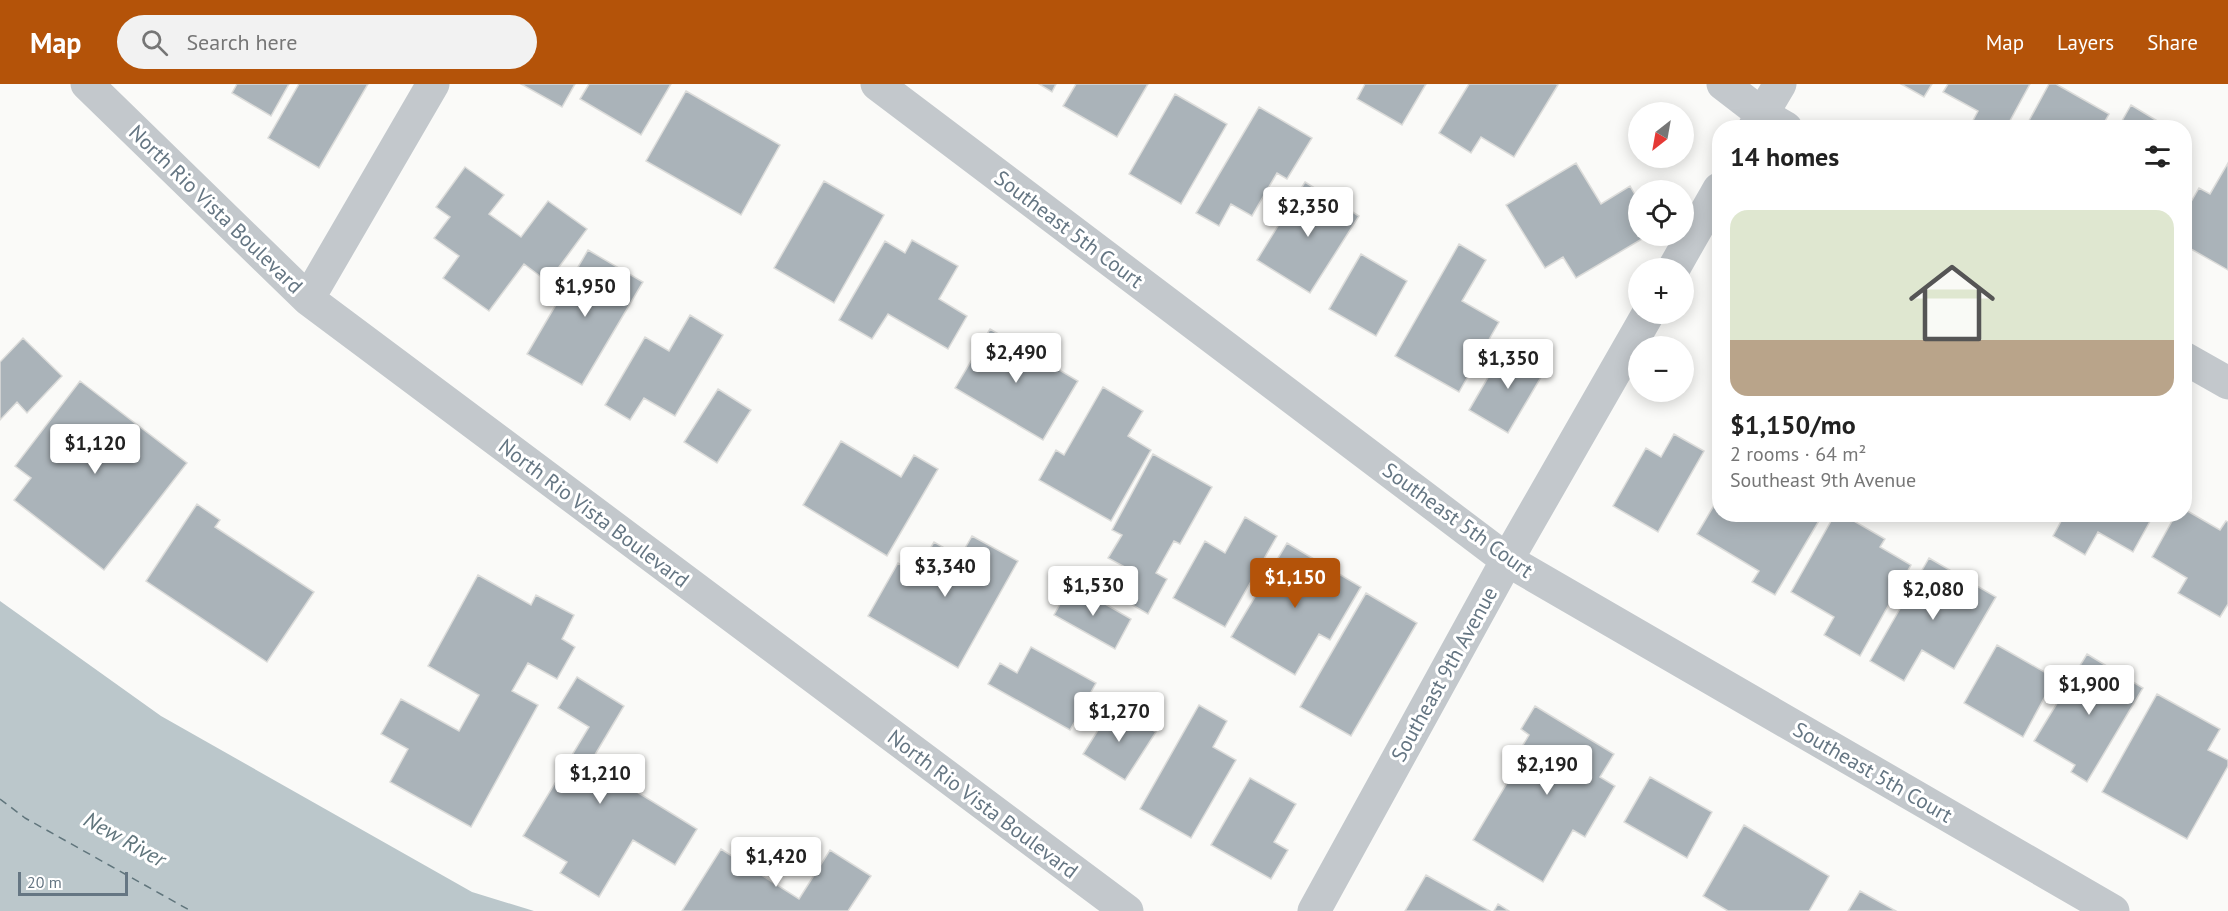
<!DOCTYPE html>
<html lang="en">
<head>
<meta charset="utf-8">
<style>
  body { margin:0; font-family:"PT Sans",sans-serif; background:#f2f2f2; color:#222; height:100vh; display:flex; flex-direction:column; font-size:22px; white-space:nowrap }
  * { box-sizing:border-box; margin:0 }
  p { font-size:20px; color:#767676 }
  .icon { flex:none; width:33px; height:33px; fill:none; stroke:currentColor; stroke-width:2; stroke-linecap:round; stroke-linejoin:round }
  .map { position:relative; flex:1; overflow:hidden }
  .sheet { position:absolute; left:1712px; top:36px; width:480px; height:402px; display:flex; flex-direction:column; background:#fff; border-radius:24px; box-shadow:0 3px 15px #0003 }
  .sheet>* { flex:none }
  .needle { width:39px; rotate:211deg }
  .buttons { position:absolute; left:1628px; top:18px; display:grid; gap:12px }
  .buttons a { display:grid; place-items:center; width:66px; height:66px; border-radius:50%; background:#fff; box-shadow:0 3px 15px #0003; font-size:30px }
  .scale { position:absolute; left:18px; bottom:15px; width:110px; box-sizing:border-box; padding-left:6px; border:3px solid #657683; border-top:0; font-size:16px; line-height:21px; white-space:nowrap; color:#657683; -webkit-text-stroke:4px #fff; paint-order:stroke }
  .price { position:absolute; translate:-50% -51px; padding:0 14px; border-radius:6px; background:#fff; color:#222; font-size:20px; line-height:39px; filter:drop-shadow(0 2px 3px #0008) }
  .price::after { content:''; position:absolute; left:50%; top:36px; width:18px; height:14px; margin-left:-9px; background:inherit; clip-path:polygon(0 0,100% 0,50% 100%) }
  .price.on { background:#b45309; color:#fff }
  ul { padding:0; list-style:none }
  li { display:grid; align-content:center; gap:12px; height:318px; padding:0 18px }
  li span { display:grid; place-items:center; height:186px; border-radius:18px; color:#555 }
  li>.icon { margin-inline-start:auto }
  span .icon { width:108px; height:108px; fill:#fffc; stroke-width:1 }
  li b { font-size:26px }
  h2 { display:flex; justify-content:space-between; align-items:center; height:72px; padding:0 18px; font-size:26px }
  header { display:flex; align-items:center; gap:36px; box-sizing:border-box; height:84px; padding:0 30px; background:#b45309; color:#fff }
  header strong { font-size:28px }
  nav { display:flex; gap:33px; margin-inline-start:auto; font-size:21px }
  .search { width:420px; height:54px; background:#f2f2f2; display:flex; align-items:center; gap:15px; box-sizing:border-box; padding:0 21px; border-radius:33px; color:#767676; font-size:22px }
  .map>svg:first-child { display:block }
</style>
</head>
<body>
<header>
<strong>Map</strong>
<div class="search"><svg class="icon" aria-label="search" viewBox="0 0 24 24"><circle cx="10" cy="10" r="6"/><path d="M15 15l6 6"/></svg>Search here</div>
<nav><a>Map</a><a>Layers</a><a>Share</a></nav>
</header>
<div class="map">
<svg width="2228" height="827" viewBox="0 0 2228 827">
  <rect width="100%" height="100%" fill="#fafaf8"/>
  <!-- water -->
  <path fill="#bbc7cb" d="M0,517L161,632L472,808L534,827H0Z"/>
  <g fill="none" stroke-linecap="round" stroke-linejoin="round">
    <!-- ferry -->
    <path stroke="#60757c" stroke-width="1.5" stroke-dasharray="8 6" stroke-linecap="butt" d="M0,715L25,734L191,827"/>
  </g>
  <!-- building -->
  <path fill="#aab3b9" stroke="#dcdcda" stroke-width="1.5" d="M237,0H289L271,32L232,9Z
    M299,0H368L319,84L268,54Z
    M521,0H575L562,23Z
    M589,0H671L641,51L580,15Z
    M1039,0H1056L1052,8Z
    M1076,0H1148L1117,53L1063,22Z
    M1365,0H1426L1402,41L1357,15Z
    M1469,0H1556L1558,1L1514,73L1481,53L1471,69L1439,49Z
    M1901,0H1932L1924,13Z
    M1948,0H2030L2006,44H1969L1978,27L1943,8Z
    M2049,0H2056L2109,30L2101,44H2025Z
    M686,7L780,61L741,131L646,77Z
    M1175,10L1227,40L1181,120L1129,90Z
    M2131,21L2169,44H2118Z
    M1259,23L1312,54L1287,95L1277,89L1252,132L1231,120L1219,142L1196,129Z
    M2184,52L2190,56L2184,67Z
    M1576,79L1601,120L1630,102L1638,116V152H1647L1576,194L1563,173L1545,184L1506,121Z
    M2228,79V186L2184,161V130L2199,104L2210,110Z
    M465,83L504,111L489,130L521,153L548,117L587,145L548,198L524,180L489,227L443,194L459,172L434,154L450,133L436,123Z
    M824,97L884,131L834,219L774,184Z
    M1305,98L1359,132L1310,209L1257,176Z
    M912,156L958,182L939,215L967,232L948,265L888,230L872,255L839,236L885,157L905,169Z
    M1459,160L1486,176L1462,217L1499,238L1459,308L1395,272Z
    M588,166L643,198L582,301L527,270Z
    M1361,170L1407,197L1376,252L1329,225Z
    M690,231L723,251L675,332L644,314L630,336L605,321L645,253L669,267Z
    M990,245L1078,297L1043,356L955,304Z
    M23,254L62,292L27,329L17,318L0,336V278Z
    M1533,267L1550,278L1508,349L1469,326L1501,271L1523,283Z
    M80,297L187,379L104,486L14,416L31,394L15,382Z
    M1103,303L1143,327L1128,352L1151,366L1111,437L1039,396L1056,366L1064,371Z
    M718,305L751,326L717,379L684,358Z
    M1674,350L1704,367L1658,448L1613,422L1646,364L1661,373Z
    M841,357L901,393L914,371L938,385L887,472L803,421Z
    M1153,370L1212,403L1180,460L1174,457L1156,489L1167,495L1148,530L1111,509L1125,483L1108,474L1122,451L1112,446Z
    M1719,413V430H1823L1775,511L1752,498L1759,487L1697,450Z
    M197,420L220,436L215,443L314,508L267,578L146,497Z
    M2184,425L2220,446L2226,437L2228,438V520L2220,533L2178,509L2187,494L2152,473L2176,430H2184Z
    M1835,430H1842L1885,455L1880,463L1911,481L1860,572L1824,551L1834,533L1791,508Z
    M2065,430H2154L2133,468L2098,448L2085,471L2053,452Z
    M1245,433L1277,452L1225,543L1173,514L1205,457L1225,469Z
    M972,452L1018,477L958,584L868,532L898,479L916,489L934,458L960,473Z
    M1287,459L1361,503L1330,556L1319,550L1295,591L1231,553Z
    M1929,474L1996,513L1954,585L1922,566L1904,597L1870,577Z
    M478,491L531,521L536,511L574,531L562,555L575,563L557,595L528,579L512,607L538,621L471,743L390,698L408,665L381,650L401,615L459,647L479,611L428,582Z
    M1071,500L1131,535L1115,565L1054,531Z
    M1366,509L1417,539L1351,652L1300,623Z
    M1997,561L2055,594L2023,653L1964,619Z
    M1031,563L1096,599L1070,646L988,600L1000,579L1017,589Z
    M2087,570L2143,604L2087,698L2071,688L2075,681L2034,657Z
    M577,593L624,622L590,679L697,745L675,781L633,756L599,813L560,789L567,778L523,752L589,643L558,624Z
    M2157,610L2220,645L2208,666L2228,676V682L2187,755L2102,708Z
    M1199,621L1227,637L1213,663L1236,676L1191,754L1140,725Z
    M1113,622L1156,648L1125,696L1083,670Z
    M1535,622L1614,670L1600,693L1615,702L1585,753L1573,746L1543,798L1473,756L1516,684L1511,681L1529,651L1521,645Z
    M1650,693L1712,728L1687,774L1624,738Z
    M1250,694L1296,720L1274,758L1288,766L1271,795L1211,761Z
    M1744,741L1829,792L1809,827H1728L1703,812Z
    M721,765L799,815L830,766L871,792L848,827H682Z
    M1426,791L1490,827H1405Z
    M1860,807L1896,827H1848Z
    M1498,820L1509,827H1494Z"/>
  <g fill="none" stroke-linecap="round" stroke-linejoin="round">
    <!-- minor -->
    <path stroke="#c3c8cc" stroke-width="33" d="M87,0L308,215L1127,827
      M877,0L1507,476L2113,827
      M1723,0L1762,30L1786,44
      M1754,44L1780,0
      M1674,184L1719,105
      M308,215L433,0
      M2184,274L2228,299
      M1314,827L1507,476L1648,230"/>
  </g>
  <g text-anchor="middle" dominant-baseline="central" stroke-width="6" stroke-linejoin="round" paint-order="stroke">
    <!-- street labels -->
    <g font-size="21" fill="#657683" stroke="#fff">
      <text transform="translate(216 125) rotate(44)">North Rio Vista Boulevard</text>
      <text transform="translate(1069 145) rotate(37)">Southeast 5th Court</text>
      <text transform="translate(594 429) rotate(37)">North Rio Vista Boulevard</text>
      <text transform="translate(1458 436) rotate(36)">Southeast 5th Court</text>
      <text transform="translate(1444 590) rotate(-61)">Southeast 9th Avenue</text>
      <text transform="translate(1873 688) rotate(30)">Southeast 5th Court</text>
      <text transform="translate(983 720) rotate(37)">North Rio Vista Boulevard</text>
    </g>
    <!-- water labels -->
    <g font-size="22" font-style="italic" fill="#60757c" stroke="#fff">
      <text transform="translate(125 755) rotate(29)">New River</text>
    </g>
  </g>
</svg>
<div class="buttons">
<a><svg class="needle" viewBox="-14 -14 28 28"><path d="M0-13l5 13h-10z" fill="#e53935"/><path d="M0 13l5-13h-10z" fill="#767676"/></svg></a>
<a><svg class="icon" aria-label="locate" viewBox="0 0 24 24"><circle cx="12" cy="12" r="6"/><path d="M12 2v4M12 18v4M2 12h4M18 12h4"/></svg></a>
<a>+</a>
<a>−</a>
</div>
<div class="scale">20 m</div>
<b class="price" style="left:1308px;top:154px">$2,350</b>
<b class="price" style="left:585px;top:234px">$1,950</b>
<b class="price" style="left:1016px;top:300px">$2,490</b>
<b class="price" style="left:1508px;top:306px">$1,350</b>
<b class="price" style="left:95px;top:391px">$1,120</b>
<b class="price" style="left:945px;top:514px">$3,340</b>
<b class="price on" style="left:1295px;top:525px">$1,150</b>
<b class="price" style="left:1093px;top:533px">$1,530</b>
<b class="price" style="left:1933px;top:537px">$2,080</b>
<b class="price" style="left:2089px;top:632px">$1,900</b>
<b class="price" style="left:1119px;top:659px">$1,270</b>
<b class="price" style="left:1547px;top:712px">$2,190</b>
<b class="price" style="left:600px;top:721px">$1,210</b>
<b class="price" style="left:776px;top:804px">$1,420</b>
<section class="sheet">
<h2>14 homes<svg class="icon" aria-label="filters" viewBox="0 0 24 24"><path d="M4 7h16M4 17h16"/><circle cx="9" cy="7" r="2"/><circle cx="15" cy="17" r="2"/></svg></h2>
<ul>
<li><span style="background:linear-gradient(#dfe7d0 70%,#b9a48a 0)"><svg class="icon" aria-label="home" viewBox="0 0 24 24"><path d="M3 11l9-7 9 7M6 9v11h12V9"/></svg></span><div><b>$1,150/mo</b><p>2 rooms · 64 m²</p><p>Southeast 9th Avenue</p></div></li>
</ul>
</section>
</div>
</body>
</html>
